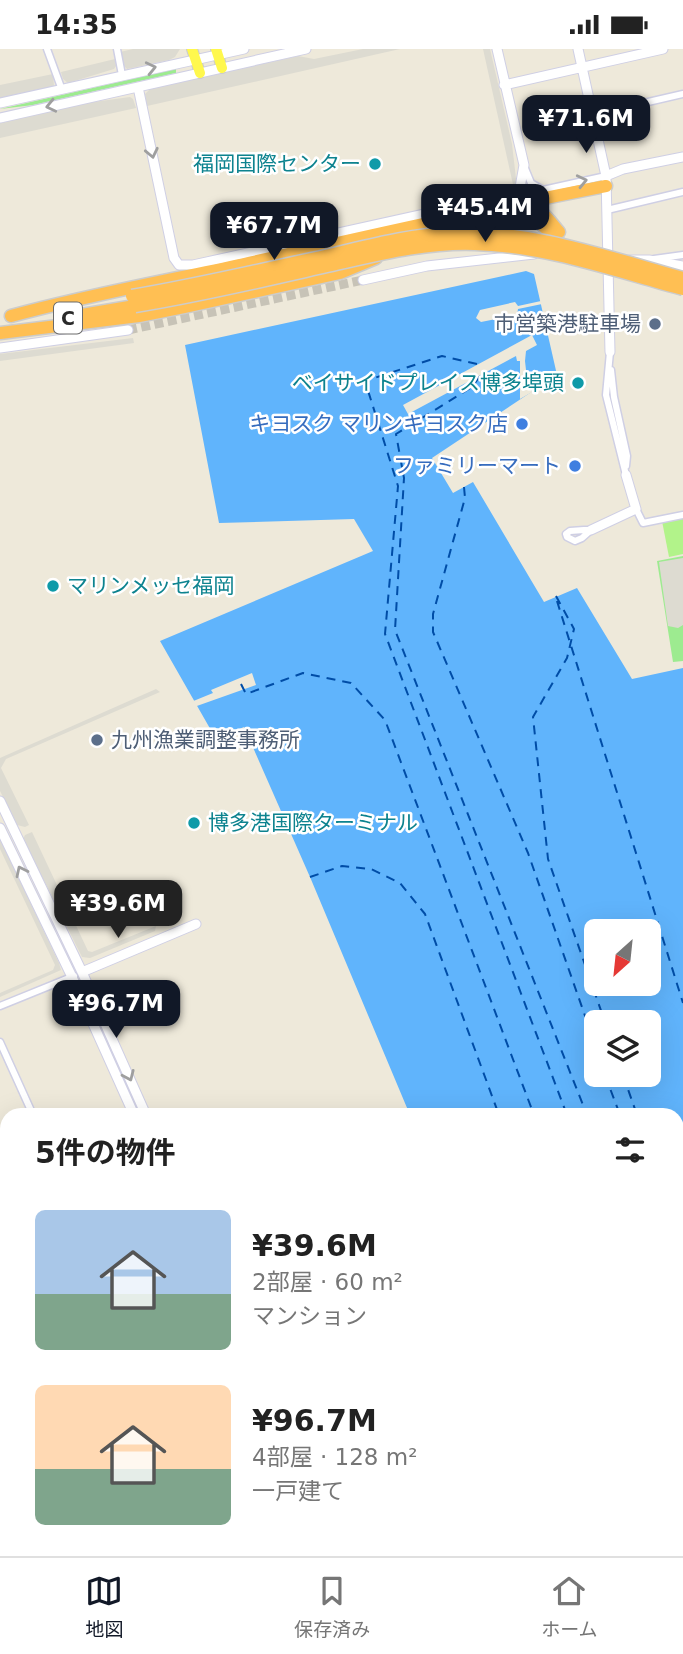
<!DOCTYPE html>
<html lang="ja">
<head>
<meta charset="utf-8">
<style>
  body { margin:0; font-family:"DejaVu Sans","Noto Sans JP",sans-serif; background:#f6f6f6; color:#222; height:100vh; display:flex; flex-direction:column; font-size:26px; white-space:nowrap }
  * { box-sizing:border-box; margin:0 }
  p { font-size:23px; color:#767676 }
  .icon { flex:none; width:38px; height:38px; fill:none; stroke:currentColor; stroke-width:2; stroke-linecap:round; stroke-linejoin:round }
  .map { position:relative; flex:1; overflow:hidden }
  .details { position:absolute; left:0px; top:1059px; width:684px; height:450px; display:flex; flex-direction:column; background:#fff; border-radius:21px 21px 0 0; box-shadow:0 7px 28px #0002 }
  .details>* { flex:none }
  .needle { width:46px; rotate:207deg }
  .controls { position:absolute; left:584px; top:870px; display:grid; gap:14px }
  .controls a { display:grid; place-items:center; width:77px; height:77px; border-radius:10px; background:#fff; box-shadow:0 7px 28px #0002; font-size:35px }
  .price { position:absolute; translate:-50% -60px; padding:0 16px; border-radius:14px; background:#111827; color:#fff; font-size:23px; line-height:46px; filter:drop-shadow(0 2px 4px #0008) }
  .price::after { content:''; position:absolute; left:50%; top:42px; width:21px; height:16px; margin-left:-10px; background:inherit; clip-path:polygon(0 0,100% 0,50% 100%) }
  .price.active { background:#222; color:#fff }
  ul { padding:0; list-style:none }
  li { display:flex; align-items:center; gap:21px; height:175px; padding:0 35px }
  li span { display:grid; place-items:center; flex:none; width:196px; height:140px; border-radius:10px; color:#555 }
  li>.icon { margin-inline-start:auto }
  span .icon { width:84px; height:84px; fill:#fffc; stroke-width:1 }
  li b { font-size:30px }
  h2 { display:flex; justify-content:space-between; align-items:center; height:84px; padding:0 35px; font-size:30px }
  .status { display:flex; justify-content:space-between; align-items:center; height:49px; padding:0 35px; background:#fff; direction:ltr }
  .status svg { height:19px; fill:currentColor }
  .tabs { display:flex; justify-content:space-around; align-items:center; height:98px; border-top:2px solid #e0e0e0; background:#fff; font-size:19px; color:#767676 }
  .tabs a { display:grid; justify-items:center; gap:4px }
  .tabs .active { color:#111827 }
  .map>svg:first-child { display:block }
</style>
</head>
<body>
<div class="status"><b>14:35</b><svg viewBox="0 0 49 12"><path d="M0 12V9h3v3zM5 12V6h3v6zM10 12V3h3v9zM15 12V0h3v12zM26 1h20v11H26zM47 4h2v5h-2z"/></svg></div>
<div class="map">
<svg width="683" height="1507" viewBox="0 0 683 1507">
  <rect width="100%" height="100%" fill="#eee9da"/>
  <!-- green -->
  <path fill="#9deb90" d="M176,20V24L33,56L0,60Z
    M683,507V612L673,613L657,512Z"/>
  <!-- pitch -->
  <path fill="#b2f38a" d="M683,468V505L669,508L662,472Z"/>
  <!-- plaza -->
  <path fill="#dddbd1" d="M133,0H180L175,8L169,11L127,20L123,16L120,3Z
    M363,0H400L147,57L145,45L150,40L298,7L314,10Z
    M483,0H490L512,95L517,138L514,140Z
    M115,10L116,17L114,20L68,34L63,30L61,23Z
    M53,25L54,37L0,49V36Z
    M130,48L133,50L136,59L0,89V74L86,54Z
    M133,289L134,294L0,312V305Z
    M683,509V576L678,579L668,577L659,513Z
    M156,640L160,643L6,710L1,719L29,776L25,778L17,776L0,742V709Z
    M32,783L88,902L92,903L156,877L155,882L90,909L82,908L23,790L25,786Z
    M0,789L59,914L61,921L0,948V944L53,921L55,916L0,800Z"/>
  <!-- water -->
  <path fill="#60b4fc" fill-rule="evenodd" d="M526,222L534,225L557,326L432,409L453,444L473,433L544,553L577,539L632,630L683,619V1507H598L595,1502H677V1066H410L310,828L244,678L216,690L160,592L373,502L354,470L219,474L185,296ZM597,882H649V934H597ZM597,973H649V1026H597Z
    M0,1347L7,1363V1502H570L573,1507H0Z"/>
  <!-- pier -->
  <path fill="#eee9da" d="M541,252L542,255L518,260L517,266L481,273L476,269L480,261L515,253L518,257Z
    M532,286L537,296L526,302L525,312L527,330H531L532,343L520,350V312H517L516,307L408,365L403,356Z
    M252,624L256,636L194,658L191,653L213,644L211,641Z"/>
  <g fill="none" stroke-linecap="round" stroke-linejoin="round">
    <!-- ferry -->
    <path stroke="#004da7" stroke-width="2" stroke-dasharray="9 7" stroke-linecap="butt" d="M477,315L442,307L365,332L398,437L385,585L567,1066
      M480,327L472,338L396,385L404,429L395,581L587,1066
      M464,438L465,449L433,565V583L528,804L597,1001
      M556,547L574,580L567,609L533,668L548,810L605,973
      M557,552L683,954
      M241,635L246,645L303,624L351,634L385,671L534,1066
      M310,828L342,817L371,820L400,834L425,865L499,1066
      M605,1026L620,1066
      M623,1026L637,1066
      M677,1180L683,1196
      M677,1230L683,1246
      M677,1293L683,1307
      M677,1359L683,1374
      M677,1446L683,1461
      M661,1502L663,1507"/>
    <!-- secondary-tunnel -->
    <path stroke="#c7c3b7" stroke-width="9" stroke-dasharray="9 4.5" stroke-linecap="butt" d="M128,281L363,231"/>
    <defs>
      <path id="street" d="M47,0L62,41
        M117,0L122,26
        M592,66L683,45
        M524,117L531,134L543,141L606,127
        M607,161L683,143
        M654,210L683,206
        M610,303L606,346L626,426
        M611,321L614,348L627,407L626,417
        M636,460L643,474L683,466
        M584,481H591L582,489L575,492L567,488L566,485L570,482Z
        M0,957L74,927
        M0,993L33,1066
        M0,1159L7,1174
        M0,1200L7,1197"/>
      <path id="secondary" d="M578,0L606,127L610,303
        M504,36L663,0
        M138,38L174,209L179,216H193L519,144L524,116L497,0
        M0,54L244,0
        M0,69L306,0
        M606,127L623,120L683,108
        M629,211H649L683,217
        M363,231L427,217L534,205
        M0,299L128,281
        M591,481L636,460L626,426
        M0,752L82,923L146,1066
        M0,779L72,928L134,1066
        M82,923L196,875"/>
      <path id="primary" d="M192,0L200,24
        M216,0L222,19"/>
      <path id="highway" d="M522,155C540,157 548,170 559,183
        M442,183C467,174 507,153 533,169C546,177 554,189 565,200
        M11,267C87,246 166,232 244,215C364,188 485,160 606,137
        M70,268L135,257
        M0,284L139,267L184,258L340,224L376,209"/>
    </defs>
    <!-- street casing -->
    <use href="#street" stroke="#cfcfe4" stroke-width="9"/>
    <!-- secondary casing -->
    <use href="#secondary" stroke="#cfcfe4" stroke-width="11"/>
    <!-- primary casing -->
    <use href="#primary" stroke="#ccc" stroke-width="12"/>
    <!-- highway casing -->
    <use href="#highway" stroke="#ccc" stroke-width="15"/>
    <!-- street -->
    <use href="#street" stroke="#fff" stroke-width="6"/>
    <!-- secondary -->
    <use href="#secondary" stroke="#fff" stroke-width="9"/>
    <!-- primary -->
    <use href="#primary" stroke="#fff84d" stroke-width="10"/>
    <!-- highway -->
    <use href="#highway" stroke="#ffbf53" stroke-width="12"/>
    <defs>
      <path id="highway-bridge" d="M132,247C197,236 261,221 325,207C365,198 408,186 450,184C530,180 607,208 683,229
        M135,257C198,247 261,232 323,218C373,207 424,193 475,195C547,197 615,222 683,240"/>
    </defs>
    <!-- highway-bridge casing -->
    <use href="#highway-bridge" stroke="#ccc" stroke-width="15" stroke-linecap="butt"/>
    <!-- highway-bridge -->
    <use href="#highway-bridge" stroke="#ffbf53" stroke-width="12"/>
  </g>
  <!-- one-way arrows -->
  <defs><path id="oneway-chevron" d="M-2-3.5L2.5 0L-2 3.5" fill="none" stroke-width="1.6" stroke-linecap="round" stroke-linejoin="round" transform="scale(1.75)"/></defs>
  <g stroke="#9f9f9f">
    <use href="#oneway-chevron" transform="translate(151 19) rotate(-13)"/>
    <use href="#oneway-chevron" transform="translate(51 57) rotate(167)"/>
    <use href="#oneway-chevron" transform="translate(152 104) rotate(78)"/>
    <use href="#oneway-chevron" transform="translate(582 132) rotate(-13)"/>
    <use href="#oneway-chevron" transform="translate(21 822) rotate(-116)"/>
    <use href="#oneway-chevron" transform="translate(129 1027) rotate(66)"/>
  </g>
  <!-- markers -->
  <g fill="#0f9aa8" stroke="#fff" stroke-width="2.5">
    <circle cx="375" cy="115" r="7"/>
    <circle cx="578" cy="334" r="7"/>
    <circle cx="53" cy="537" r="7"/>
    <circle cx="194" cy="774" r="7"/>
  </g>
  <g fill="#5c6f8a" stroke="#fff" stroke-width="2.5">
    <circle cx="655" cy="275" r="7"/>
    <circle cx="97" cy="691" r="7"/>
  </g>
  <g fill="#3f7fe0" stroke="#fff" stroke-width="2.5">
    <circle cx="522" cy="375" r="7"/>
    <circle cx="575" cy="417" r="7"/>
  </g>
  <g text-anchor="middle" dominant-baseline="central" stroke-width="5" stroke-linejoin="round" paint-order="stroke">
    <!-- shield labels -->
    <rect fill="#fff" stroke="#6a6a6a" stroke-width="2" x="54" y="253.5" width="28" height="31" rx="5"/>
    <g font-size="19" font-weight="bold" fill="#2a2a2a">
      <text x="68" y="269">C</text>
    </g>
    <!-- culture labels -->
    <g font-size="21" fill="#0d838f" stroke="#fff" text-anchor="end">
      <text x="361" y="115">福岡国際センター</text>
      <text x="564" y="334">ベイサイドプレイス博多埠頭</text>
      <text x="67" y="537" text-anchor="start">マリンメッセ福岡</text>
      <text x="208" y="774" text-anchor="start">博多港国際ターミナル</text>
    </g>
    <!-- service labels -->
    <g font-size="21" fill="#4e5e75" stroke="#fff" text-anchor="end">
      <text x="641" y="275">市営築港駐車場</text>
      <text x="111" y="691" text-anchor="start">九州漁業調整事務所</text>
    </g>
    <!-- shop labels -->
    <g font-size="21" fill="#366cbe" stroke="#fff" text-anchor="end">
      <text x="508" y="375">キヨスク マリンキヨスク店</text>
      <text x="561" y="417">ファミリーマート</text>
    </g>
  </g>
</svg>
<div class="controls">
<a><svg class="needle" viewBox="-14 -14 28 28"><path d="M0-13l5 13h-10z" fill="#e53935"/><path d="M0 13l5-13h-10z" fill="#767676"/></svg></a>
<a><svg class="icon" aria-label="layers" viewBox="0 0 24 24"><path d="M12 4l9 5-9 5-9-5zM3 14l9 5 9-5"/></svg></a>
</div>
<b class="price" style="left:586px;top:106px">¥71.6M</b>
<b class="price" style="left:485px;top:195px">¥45.4M</b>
<b class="price" style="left:274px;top:213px">¥67.7M</b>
<b class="price active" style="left:118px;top:891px">¥39.6M</b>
<b class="price" style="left:116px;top:991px">¥96.7M</b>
<section class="details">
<h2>5件の物件<svg class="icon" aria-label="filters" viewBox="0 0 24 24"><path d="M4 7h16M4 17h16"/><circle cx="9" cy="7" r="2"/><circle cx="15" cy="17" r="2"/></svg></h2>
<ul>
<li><span style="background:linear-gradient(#a9c7e8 60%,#7fa58c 0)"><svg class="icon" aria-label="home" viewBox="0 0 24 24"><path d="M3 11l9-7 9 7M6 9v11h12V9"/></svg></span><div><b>¥39.6M</b><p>2部屋 · 60 m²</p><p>マンション</p></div></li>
<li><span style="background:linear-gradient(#ffd9b3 60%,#7fa58c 0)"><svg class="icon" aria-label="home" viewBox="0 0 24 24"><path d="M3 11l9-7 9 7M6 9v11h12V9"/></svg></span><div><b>¥96.7M</b><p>4部屋 · 128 m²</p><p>一戸建て</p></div></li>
</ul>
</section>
</div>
<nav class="tabs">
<a class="active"><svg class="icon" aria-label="map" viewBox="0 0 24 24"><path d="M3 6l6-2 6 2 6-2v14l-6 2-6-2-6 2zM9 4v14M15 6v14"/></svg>地図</a>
<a><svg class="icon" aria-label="saved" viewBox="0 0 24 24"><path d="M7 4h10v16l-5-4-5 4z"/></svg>保存済み</a>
<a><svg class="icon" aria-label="home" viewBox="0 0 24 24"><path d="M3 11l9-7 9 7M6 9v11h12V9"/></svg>ホーム</a>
</nav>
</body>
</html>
